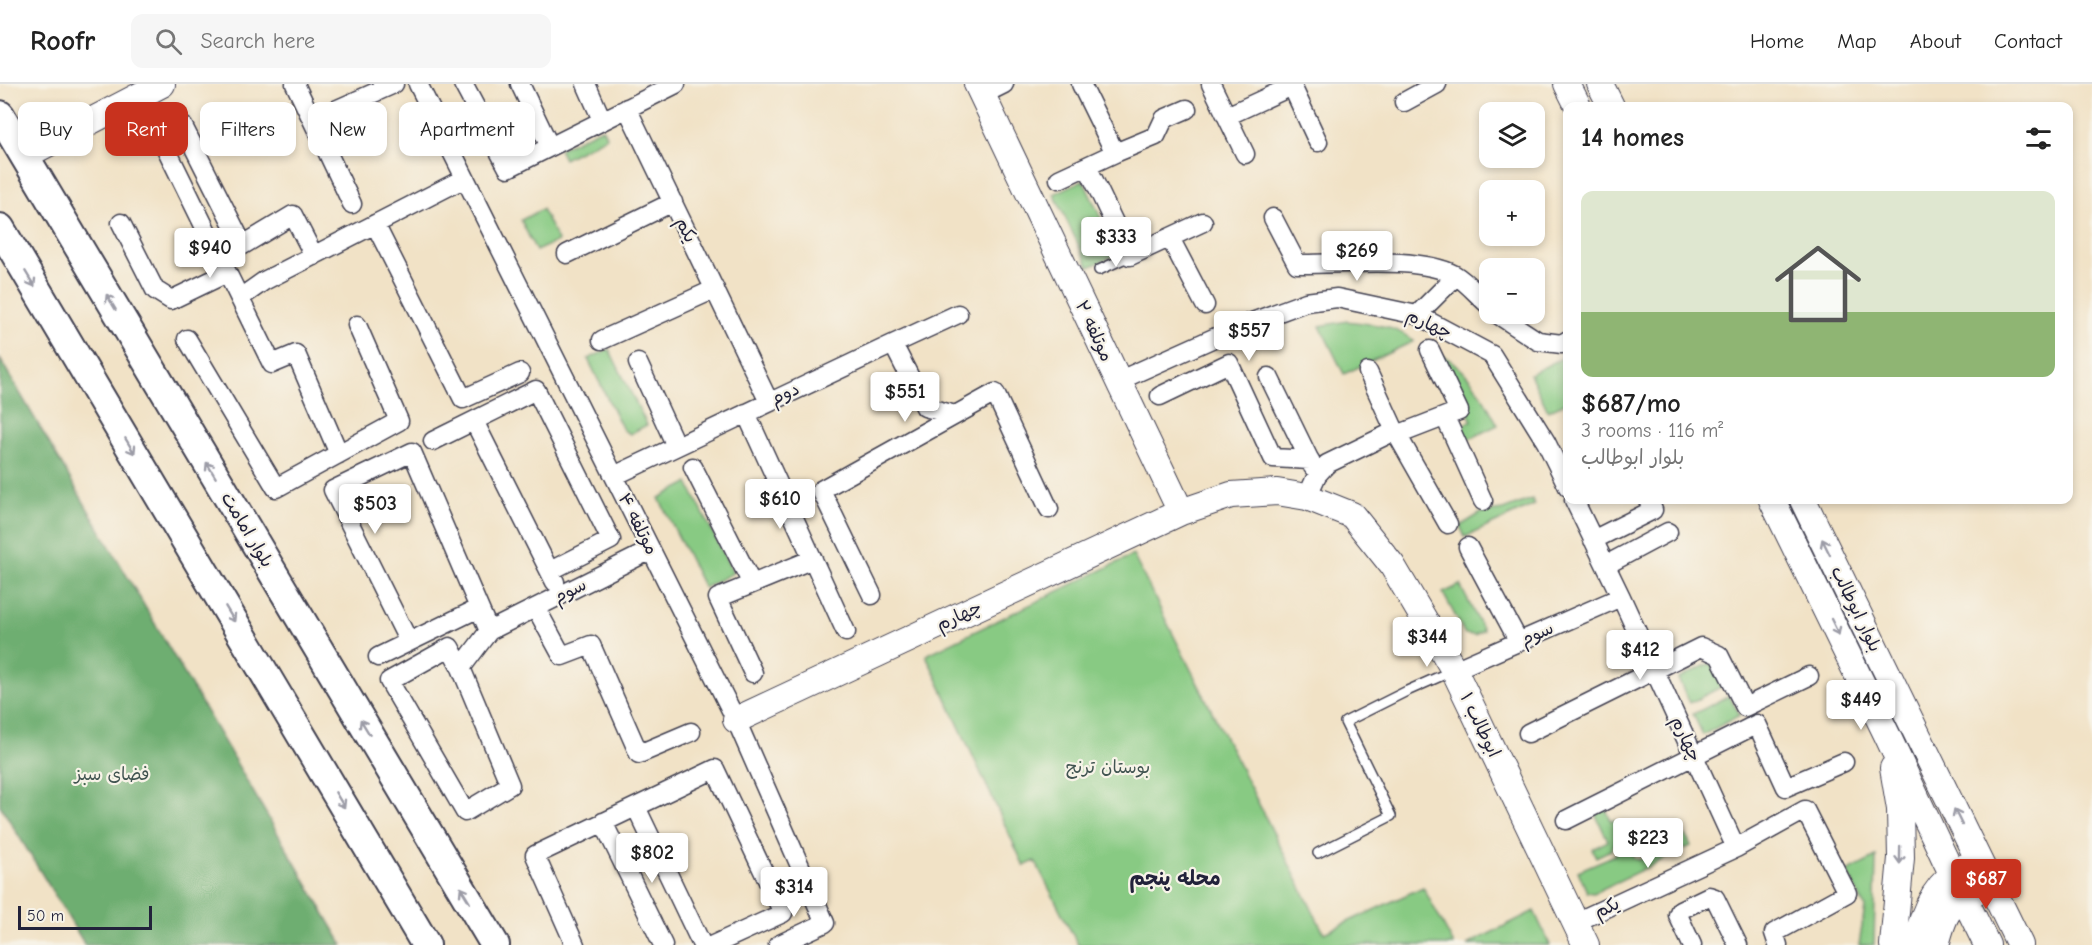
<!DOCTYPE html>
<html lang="en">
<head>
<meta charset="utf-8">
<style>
  body { margin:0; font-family:"Comic Neue","Playpen Sans Arabic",sans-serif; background:#f6f6f6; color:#222; height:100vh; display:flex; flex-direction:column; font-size:22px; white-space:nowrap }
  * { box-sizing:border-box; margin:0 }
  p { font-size:20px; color:#767676 }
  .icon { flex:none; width:33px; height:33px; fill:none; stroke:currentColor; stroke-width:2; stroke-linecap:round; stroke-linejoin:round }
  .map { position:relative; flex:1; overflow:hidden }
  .side { position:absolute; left:1563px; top:18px; width:510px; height:402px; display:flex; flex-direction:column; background:#fff; border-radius:12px; box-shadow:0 3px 9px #0003 }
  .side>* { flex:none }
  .banner { position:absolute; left:18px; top:18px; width:570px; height:54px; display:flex; gap:12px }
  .tools { position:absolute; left:1479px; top:18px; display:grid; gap:12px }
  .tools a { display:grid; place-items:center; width:66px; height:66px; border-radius:12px; background:#fff; box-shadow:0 3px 9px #0003; font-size:30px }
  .scale { position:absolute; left:18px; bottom:15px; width:134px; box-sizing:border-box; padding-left:6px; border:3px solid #22223b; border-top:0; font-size:16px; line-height:21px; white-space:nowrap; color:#22223b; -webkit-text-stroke:4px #f7f3e8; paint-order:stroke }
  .price { position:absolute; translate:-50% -51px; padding:0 14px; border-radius:6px; background:#fff; color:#222; font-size:20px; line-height:39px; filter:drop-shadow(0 2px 3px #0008) }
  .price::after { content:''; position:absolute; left:50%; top:36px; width:18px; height:14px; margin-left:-9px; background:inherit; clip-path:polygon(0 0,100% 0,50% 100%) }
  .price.selected { background:#c8321e; color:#fff }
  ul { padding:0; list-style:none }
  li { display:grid; align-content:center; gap:12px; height:318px; padding:0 18px }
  li span { display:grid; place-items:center; height:186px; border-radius:12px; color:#555 }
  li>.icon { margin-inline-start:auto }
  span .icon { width:108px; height:108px; fill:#fffc; stroke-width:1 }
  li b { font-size:26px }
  h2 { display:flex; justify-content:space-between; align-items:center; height:72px; padding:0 18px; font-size:26px }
  .pill { padding:0 21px; border-radius:12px; background:#fff; box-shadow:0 3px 9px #0003; font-size:21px; line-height:54px }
  .pill.selected { background:#c8321e; color:#fff }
  header { display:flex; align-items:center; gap:36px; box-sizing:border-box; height:84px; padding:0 30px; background:#fff; border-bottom:2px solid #e0e0e0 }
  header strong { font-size:28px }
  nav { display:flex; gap:33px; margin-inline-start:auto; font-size:21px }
  .search { width:420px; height:54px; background:#f6f6f6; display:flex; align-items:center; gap:15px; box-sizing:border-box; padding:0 21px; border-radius:12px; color:#767676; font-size:22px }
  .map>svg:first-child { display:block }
</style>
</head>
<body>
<header>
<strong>Roofr</strong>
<div class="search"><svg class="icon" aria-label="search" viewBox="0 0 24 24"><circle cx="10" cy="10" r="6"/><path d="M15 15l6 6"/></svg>Search here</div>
<nav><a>Home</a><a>Map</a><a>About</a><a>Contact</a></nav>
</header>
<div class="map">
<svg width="2092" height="861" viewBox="0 0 2092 861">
  <rect width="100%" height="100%" fill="#f7f3e8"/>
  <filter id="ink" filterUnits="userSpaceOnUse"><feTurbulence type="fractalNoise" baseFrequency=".0167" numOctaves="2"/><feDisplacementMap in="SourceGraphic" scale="12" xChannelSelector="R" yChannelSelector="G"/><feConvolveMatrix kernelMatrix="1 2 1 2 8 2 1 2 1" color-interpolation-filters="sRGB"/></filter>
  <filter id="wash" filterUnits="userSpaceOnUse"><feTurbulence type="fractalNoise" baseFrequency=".008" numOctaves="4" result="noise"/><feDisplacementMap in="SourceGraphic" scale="24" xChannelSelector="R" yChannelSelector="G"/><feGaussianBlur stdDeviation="1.35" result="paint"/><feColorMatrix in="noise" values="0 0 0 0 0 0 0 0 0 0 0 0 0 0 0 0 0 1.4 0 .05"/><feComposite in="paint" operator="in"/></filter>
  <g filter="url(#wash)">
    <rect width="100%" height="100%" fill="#f1e2c6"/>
    <!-- green -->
    <path fill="#88ca83" stroke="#55765f" stroke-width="1.5" d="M602,44L607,53L564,75L559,65Z
      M1083,96L1118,170L1089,183L1054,110Z
      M542,125L558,157L536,167L521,136Z
      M1347,237C1374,241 1392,240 1414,257L1344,290L1320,242Z
      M609,265L647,341L630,350L623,346L588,275Z
      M1437,269C1468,282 1483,313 1498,341L1461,359L1453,346L1472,337Z
      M1564,273L1567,279V318L1548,327L1530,290Z
      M688,399L733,489L704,504L659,414Z
      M1532,415L1534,421L1465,453L1460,442L1481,429L1503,426Z
      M1133,471L1324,849L1423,803L1454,861H1078L1035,777L1024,782L926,571Z
      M1460,501L1483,546L1475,551L1465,550L1443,509Z
      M1708,580L1716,582L1725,601L1690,619L1678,595Z
      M1729,612L1740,631L1703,651L1693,630Z
      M1604,721L1611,737L1615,736L1620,749L1611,766L1596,773L1592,765L1608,757L1593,725Z
      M1686,751L1691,762L1594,809L1587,808L1578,787L1615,771L1623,754L1634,774L1639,776Z
      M1876,773L1874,861H1859L1865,823L1847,788Z
      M1534,827L1550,861H1467Z"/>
    <!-- forest -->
    <path fill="#6eae71" stroke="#486856" stroke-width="1.5" d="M0,275L343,861H85L0,721Z"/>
  </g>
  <g filter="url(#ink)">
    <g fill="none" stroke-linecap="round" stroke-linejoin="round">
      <defs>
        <path id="lane" d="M1099,186L1130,172
          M1318,769L1391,732L1345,638L1407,607L1452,587"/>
        <path id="street" d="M295,0L352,120
          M418,0L736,636L825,839L778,861
          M463,0L508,84L676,0
          M520,0L550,63
          M586,0L602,36
          M1081,0L1115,69L1156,52L1164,35L1187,25
          M1211,0L1245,70
          M982,11L1004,0
          M1404,18L1437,0
          M627,24L769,318
          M1227,32L1292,2L1318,58
          M313,36L394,0
          M183,42L243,161L293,131L314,172
          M158,48L272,280L296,270L339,370
          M1087,82L1130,172L1203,138
          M1059,95L1115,69
          M1273,134L1297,180C1341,181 1417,171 1455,191C1467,198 1479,213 1490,222
          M121,139L155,206L171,216L227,189
          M375,140L463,315L520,289
          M1170,154L1205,221
          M567,170L673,118
          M240,214L264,197L465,94
          M1497,230L1538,257L1562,260L1568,256
          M1417,231L1456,192
          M187,255L276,404L399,337L357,241
          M602,256L715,205
          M893,260L958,230
          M638,279L676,362
          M1269,293L1313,383
          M1118,297L1236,244L1306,218L1337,214L1417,231L1492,271L1546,358L1568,403
          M1160,312L1229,279L1273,374L1310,376
          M746,329L846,548
          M1445,333L1483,417
          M474,337L555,498
          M1395,347L1448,440
          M1397,351L1459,327L1430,266
          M433,357L536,306L611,456L550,487
          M693,383L752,500
          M614,392L893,260L925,323L955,331
          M1307,413L1317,391L1327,380L1395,347L1368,288
          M1574,416L1621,513L1736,764
          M1593,456L1653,426L1648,416
          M1468,463L1519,558
          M1606,481L1668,448
          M872,511L821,406L995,309L1049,425
          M536,524L562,572L591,561L639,670L691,648
          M409,558L333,406L412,368L489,547
          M378,573L479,524
          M461,584L450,563L389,597L465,728L510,701L461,584L489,547L651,466
          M1454,586L1621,513
          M753,589L718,514L813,475
          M1528,649L1701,563L1719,571L1745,623L1809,592
          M636,723L702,861
          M1566,736L1757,640L1786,703L1844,678
          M603,738L663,861
          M1576,838L1736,764L1805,726L1847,809L1774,849L1778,861
          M575,861L535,771L715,685L783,829L713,861
          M1692,861L1678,831L1680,826L1709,812L1715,814L1738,861"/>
        <path id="secondary" d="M977,0L1181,428
          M1567,0L1578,22
          M1600,0L1611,22
          M24,72L162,0
          M1772,416L1887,651L1945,775L1987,861
          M1803,416L2020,861
          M736,636L1181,428L1231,411L1277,408L1307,413L1352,431L1392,481L1454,586L1586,861
          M1893,861L1901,774L1900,725L1893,684
          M1916,861C1922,829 1935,798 1965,783
          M1936,861C1944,830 1947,821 1977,807"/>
        <path id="primary" d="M0,31L495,861
          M0,144L426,861"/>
      </defs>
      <!-- lane casing -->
      <use href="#lane" stroke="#413f50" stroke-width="12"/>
      <!-- street casing -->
      <use href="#street" stroke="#413f50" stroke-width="21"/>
      <!-- secondary casing -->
      <use href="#secondary" stroke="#413f50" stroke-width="28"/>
      <!-- primary casing -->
      <use href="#primary" stroke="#413f50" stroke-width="32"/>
      <!-- lane -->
      <use href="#lane" stroke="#fff" stroke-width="9"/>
      <!-- street -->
      <use href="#street" stroke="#fff" stroke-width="18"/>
      <!-- secondary -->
      <use href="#secondary" stroke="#fff" stroke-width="26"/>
      <!-- primary -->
      <use href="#primary" stroke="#fff" stroke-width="28"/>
    </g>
    <!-- one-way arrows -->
    <defs><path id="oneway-shaft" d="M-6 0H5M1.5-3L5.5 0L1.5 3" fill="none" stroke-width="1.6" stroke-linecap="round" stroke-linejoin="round" transform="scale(1.5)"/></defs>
    <g stroke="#9c9ca7">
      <use href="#oneway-shaft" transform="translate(30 195) rotate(59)"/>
      <use href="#oneway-shaft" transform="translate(111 218) rotate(-121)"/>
      <use href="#oneway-shaft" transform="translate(130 362) rotate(59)"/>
      <use href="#oneway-shaft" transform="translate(211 386) rotate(-121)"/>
      <use href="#oneway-shaft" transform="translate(1826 463) rotate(-116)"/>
      <use href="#oneway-shaft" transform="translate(230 530) rotate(59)"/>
      <use href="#oneway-shaft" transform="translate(1835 543) rotate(64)"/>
      <use href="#oneway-shaft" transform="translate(365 643) rotate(-121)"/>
      <use href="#oneway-shaft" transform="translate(340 716) rotate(59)"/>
      <use href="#oneway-shaft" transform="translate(1958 733) rotate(-116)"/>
      <use href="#oneway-shaft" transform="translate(1900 771) rotate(91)"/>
      <use href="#oneway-shaft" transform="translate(465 811) rotate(-121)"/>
    </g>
  </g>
  <g text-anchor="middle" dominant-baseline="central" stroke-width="4.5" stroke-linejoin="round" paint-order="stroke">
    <!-- street labels -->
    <g font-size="18" fill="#22223b" stroke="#f7f3e8">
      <text transform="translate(686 146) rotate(64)">یکم</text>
      <text transform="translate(1429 240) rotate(24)">چهارم</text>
      <text transform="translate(1094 247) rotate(65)">موتلفه ۲</text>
      <text transform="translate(785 310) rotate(-25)">دوم</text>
      <text transform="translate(638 440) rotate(63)">موتلفه ۴</text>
      <text transform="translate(247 446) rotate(59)">بلوار امامت</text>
      <text transform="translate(570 507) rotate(-27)">سوم</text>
      <text transform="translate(1856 525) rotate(64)">بلوار ابوطالب</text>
      <text transform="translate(959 532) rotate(-25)">چهارم</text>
      <text transform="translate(1537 550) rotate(-24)">سوم</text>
      <text transform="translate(1480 641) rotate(64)">ابوطالب ۱</text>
      <text transform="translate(1686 655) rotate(65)">چهارم</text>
      <text transform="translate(1607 824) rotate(-25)">یکم</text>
    </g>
    <!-- park labels -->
    <g font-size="18" fill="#415451" stroke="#f7f3e8">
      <text x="1108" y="683">بوستان ترنج</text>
      <text x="112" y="690">فضای سبز</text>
    </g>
    <!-- neighbourhood labels -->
    <g font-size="20" font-weight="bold" fill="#22223b" stroke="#f7f3e8">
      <text x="1175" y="794">محله پنجم</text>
    </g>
  </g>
</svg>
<div class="tools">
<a><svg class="icon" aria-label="layers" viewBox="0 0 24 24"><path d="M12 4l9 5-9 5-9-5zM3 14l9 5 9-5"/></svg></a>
<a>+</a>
<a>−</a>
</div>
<div class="scale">50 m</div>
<b class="price" style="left:1116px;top:184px">$333</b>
<b class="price" style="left:210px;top:195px">$940</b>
<b class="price" style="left:1357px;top:198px">$269</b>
<b class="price" style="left:1249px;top:278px">$557</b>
<b class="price" style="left:905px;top:339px">$551</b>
<b class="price" style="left:780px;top:446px">$610</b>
<b class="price" style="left:375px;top:451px">$503</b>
<b class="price" style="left:1427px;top:584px">$344</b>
<b class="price" style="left:1640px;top:597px">$412</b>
<b class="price" style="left:1861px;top:647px">$449</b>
<b class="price" style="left:1648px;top:785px">$223</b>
<b class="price" style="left:652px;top:800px">$802</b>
<b class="price selected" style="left:1986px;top:826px">$687</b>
<b class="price" style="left:794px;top:834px">$314</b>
<div class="banner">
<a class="pill">Buy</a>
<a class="pill selected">Rent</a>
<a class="pill">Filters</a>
<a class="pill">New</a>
<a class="pill">Apartment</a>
</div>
<section class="side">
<h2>14 homes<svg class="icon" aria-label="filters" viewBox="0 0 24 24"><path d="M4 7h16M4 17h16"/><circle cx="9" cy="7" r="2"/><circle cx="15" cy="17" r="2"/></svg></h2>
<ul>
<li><span style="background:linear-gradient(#dfe7d0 65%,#8fb573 0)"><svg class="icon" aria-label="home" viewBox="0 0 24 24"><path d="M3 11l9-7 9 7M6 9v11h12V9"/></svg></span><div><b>$687/mo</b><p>3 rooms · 116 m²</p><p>بلوار ابوطالب</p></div></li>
</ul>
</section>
</div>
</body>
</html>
